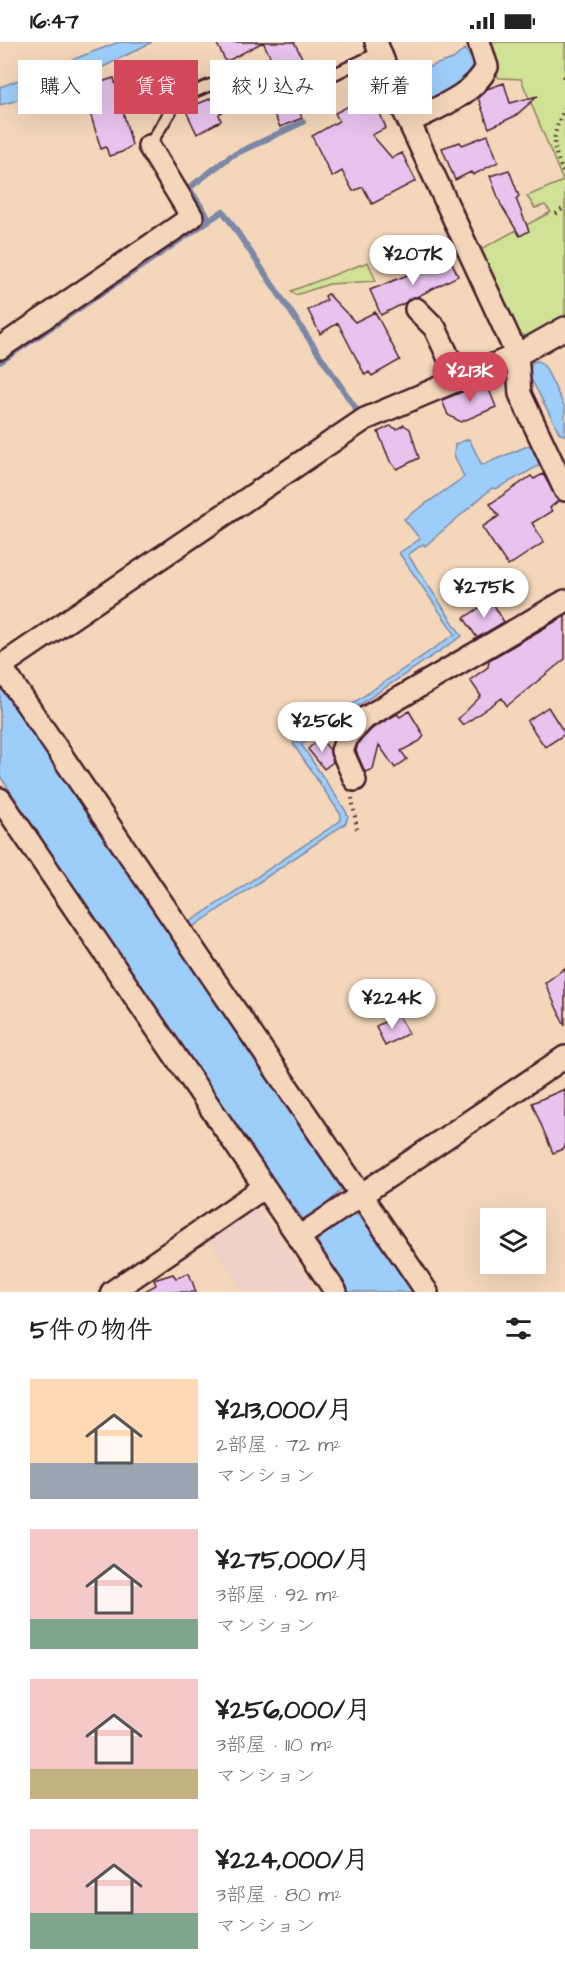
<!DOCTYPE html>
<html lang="ja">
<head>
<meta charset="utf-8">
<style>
  body { margin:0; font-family:"Architects Daughter","Klee One",sans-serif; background:#f2f2f2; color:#222; height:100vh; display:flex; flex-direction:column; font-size:22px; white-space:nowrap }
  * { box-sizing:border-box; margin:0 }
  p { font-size:20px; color:#767676 }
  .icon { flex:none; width:33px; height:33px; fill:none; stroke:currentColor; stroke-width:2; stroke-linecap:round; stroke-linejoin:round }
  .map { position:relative; height:1250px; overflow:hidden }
  .side { display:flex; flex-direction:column; background:#fff; flex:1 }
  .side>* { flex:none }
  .hud { position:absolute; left:18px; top:18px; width:530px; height:54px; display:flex; gap:12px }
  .buttons { position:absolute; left:480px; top:1166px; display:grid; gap:12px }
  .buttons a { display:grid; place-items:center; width:66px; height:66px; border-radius:0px; background:#fff; box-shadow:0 6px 24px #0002; font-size:30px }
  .price { position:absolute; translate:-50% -51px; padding:0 14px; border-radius:21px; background:#fff; color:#222; font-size:20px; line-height:39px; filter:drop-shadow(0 2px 3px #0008) }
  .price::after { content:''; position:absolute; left:50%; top:36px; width:18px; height:14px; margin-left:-9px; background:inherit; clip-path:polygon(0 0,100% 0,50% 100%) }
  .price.on { background:#d1495b; color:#fff }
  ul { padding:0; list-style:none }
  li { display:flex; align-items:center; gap:18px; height:150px; padding:0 30px }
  li span { display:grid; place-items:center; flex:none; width:168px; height:120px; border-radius:0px; color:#555 }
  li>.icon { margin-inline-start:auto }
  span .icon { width:72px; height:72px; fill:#fffc; stroke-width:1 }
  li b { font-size:26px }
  h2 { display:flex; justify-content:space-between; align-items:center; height:72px; padding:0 30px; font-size:26px }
  .chip { padding:0 21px; border-radius:0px; background:#fff; box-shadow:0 6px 24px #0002; font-size:21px; line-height:54px }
  .chip.on { background:#d1495b; color:#fff }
  .status { display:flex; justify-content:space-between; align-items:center; height:42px; padding:0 30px; background:#fff; direction:ltr }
  .status svg { height:16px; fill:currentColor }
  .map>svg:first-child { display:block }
</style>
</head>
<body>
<div class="status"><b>16:47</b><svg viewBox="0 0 49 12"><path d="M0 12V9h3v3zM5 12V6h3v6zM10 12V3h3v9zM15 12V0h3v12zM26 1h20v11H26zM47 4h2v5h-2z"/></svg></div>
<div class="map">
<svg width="565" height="1250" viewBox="0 0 565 1250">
  <rect width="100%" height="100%" fill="#f4d7ba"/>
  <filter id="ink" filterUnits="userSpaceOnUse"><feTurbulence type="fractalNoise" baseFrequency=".0167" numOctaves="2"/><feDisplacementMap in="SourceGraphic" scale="12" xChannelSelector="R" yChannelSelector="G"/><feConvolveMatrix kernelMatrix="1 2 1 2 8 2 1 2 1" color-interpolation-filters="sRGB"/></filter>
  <g filter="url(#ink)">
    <!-- built -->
    <path fill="#f0d1ca" d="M252,1167L261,1170L316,1250H243L207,1196Z"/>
    <!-- green -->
    <path fill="#d0e296" stroke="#8d8060" stroke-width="1.5" d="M486,0H565V278L528,296L519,290L481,207L551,170L545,163L535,166L527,154L563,139L521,37L499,36L493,28Z
      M368,220L376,239L329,242L296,253L291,249Z"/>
    <!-- water -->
    <path fill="#9dcef9" stroke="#7c88a7" stroke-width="1.5" d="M119,0H152L62,46L0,63V45Z
      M465,7L480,30L431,60L416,29L453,17Z
      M539,319L545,325L565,366V393L560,392L529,333L532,320Z
      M469,397L482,423L530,403L542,422L496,447L492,446L425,504L423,502L408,513L462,594L301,702L345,768L348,774L346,781L190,887L187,882L340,779L341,773L293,702L455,592L399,511L420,497L404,477L464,435L454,413L455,402Z
      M0,641L342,1147L324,1165L303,1177L289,1158L285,1159L0,734Z
      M353,1172L360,1174L413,1250H348L317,1199L320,1193Z"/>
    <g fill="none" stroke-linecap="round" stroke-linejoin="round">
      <!-- stream -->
      <path stroke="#7c88a7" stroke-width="6" d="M210,178L189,146L231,114L303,80
        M0,320L223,169L358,370"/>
    </g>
    <!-- building -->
    <path fill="#e7c3ee" stroke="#4a1f2b" stroke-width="1.5" d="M216,0H263L226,20Z
      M263,0H294L312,35L286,46Z
      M415,32L427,57L415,63L404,36Z
      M98,35L101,40L114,36L132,103L122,110L109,114L106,105L101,107L81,41Z
      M504,41L510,61L538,54L515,74L489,86L478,56L487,47Z
      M372,52L386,86L372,93L392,116L402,111L416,139L372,162L363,145L353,149L342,129L332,135L312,94L339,79L335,71Z
      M217,54L224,69L219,72L221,79L197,92L185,67Z
      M296,59L302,76L280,85L272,68Z
      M488,93L498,120L473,133L471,130L455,138L442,106L460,100L462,103Z
      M509,128L519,154L516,157L529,189L520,194L501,163L490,134Z
      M450,216L458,234L381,273L370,248Z
      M328,252L355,280L375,270L400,318L372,334L369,330L365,333L338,281L320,292L308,268L327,258L325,254Z
      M486,340L496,365L461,380L448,373L442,358Z
      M404,383L410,387L419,416L397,427L390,419L378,390L390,384L397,387Z
      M543,432L558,459L550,466L552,469L532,481L544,500L508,524L482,485L499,474L490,462L531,434L534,437Z
      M491,558L504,580L477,596L464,576Z
      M565,574V617L507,664L502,656L463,683L458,677L481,654L470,638L488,625L489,618Z
      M548,665L565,692L545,705L527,679Z
      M409,669L424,694L420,699L401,709L407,717L395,726L379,703L373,727L365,730L356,709L358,701L373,686L397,672L400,675Z
      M320,696L330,708L333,720L324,727L308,707Z
      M565,926V984L545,941Z
      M398,973L409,991L385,1004L376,984Z
      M565,1047V1106L553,1111L532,1061Z
      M189,1231L196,1250H143L156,1243L154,1238L173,1232L176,1236Z"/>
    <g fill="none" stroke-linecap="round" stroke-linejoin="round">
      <defs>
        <path id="lane" d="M149,104L178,57L210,43L234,50L289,54L380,10"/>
        <path id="street" d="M376,0L398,56L517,313L520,352L565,448
          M409,80C436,66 473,54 487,25L479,0
          M416,267L435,286L459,338
          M0,306L192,175L149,104
          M0,623L427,1250
          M1,624L365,377L517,313L565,286
          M355,738L342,709L348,693L365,676L565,559
          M0,757L336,1250
          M299,1195L565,1015
          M112,1250L263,1146"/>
      </defs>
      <!-- lane casing -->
      <use href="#lane" stroke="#4a1f2b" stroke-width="15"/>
      <!-- street casing -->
      <use href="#street" stroke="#4a1f2b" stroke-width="26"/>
      <!-- path -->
      <path stroke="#4a1f2b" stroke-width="4" stroke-dasharray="1.5 4.5" stroke-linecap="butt" d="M563,34L565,37
        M565,66C550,96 552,105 565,135
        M556,172L565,165
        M352,756L357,788"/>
      <!-- lane -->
      <use href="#lane" stroke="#f4d7ba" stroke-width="10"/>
      <!-- street -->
      <use href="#street" stroke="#f4d7ba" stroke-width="21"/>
    </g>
  </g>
</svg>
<div class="buttons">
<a><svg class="icon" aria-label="layers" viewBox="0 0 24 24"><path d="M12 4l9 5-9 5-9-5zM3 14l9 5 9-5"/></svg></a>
</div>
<b class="price" style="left:413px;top:244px">¥207K</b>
<b class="price on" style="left:470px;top:361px">¥213K</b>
<b class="price" style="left:484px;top:577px">¥275K</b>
<b class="price" style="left:322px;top:711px">¥256K</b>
<b class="price" style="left:392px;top:988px">¥224K</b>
<div class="hud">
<a class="chip">購入</a>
<a class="chip on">賃貸</a>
<a class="chip">絞り込み</a>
<a class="chip">新着</a>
</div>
</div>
<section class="side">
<h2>5件の物件<svg class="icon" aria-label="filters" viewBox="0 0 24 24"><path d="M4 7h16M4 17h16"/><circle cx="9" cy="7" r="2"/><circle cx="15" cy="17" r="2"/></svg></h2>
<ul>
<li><span style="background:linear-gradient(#ffd9b3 70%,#9aa5b1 0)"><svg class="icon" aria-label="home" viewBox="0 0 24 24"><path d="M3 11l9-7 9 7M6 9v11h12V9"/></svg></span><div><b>¥213,000/月</b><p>2部屋 · 72 m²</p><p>マンション</p></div></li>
<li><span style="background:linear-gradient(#f6c9c9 75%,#7fa58c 0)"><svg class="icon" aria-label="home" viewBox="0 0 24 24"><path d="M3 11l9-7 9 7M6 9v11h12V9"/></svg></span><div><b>¥275,000/月</b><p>3部屋 · 92 m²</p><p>マンション</p></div></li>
<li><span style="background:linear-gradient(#f6c9c9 75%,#c2b280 0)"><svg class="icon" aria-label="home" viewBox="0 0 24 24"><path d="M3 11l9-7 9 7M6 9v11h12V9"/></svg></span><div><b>¥256,000/月</b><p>3部屋 · 110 m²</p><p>マンション</p></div></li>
<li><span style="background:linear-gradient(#f6c9c9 70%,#7fa58c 0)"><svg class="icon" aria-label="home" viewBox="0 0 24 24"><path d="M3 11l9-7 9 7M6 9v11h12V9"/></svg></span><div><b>¥224,000/月</b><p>3部屋 · 80 m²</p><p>マンション</p></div></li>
</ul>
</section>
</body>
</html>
